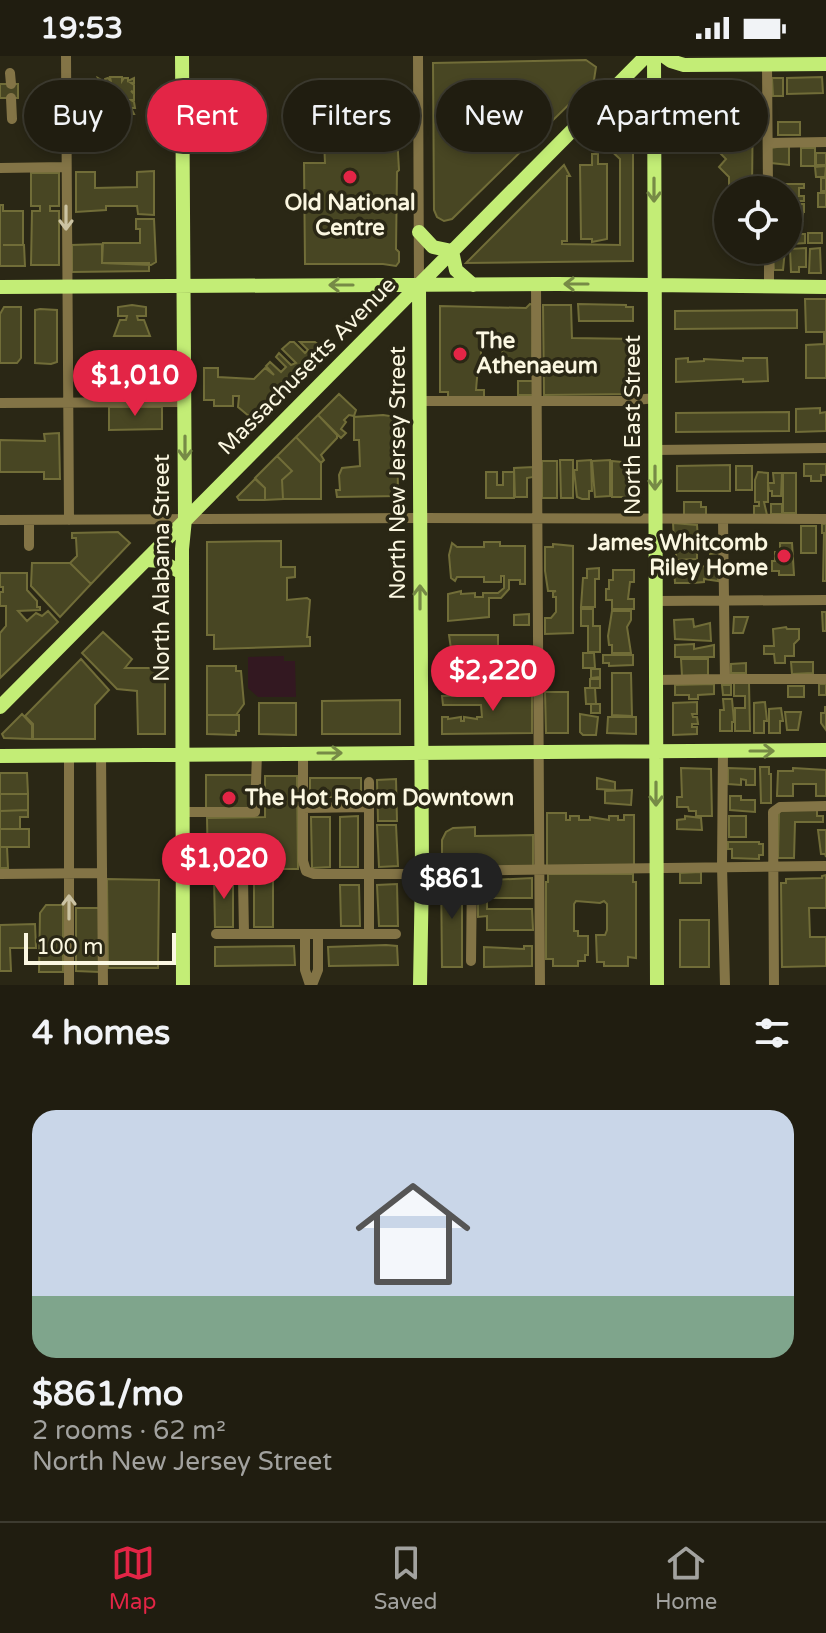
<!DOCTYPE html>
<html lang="en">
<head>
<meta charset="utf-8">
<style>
  body { margin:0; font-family:"Varela Round",sans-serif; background:#282619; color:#f1f3f6; height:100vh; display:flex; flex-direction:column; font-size:30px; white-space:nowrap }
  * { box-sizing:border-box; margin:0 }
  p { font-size:26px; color:#a2a29f }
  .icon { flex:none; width:44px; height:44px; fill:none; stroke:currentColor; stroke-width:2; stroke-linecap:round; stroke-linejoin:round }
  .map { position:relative; height:929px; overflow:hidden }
  .sheet { display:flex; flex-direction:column; background:#201d10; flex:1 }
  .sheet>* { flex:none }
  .hud { position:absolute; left:24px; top:24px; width:778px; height:72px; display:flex; gap:16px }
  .fabs { position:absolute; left:714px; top:120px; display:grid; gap:16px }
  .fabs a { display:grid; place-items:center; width:88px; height:88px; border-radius:50%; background:#201d10; box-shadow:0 4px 12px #0003,0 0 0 2px #3d3b30; font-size:40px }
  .scale { position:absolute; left:24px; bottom:20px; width:152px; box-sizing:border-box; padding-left:8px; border:4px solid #fbf7e1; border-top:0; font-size:22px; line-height:28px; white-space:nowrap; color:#fbf7e1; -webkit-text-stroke:6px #2a2715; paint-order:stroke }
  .price { position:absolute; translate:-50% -68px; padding:0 18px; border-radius:28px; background:#e32546; color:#fff; font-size:26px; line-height:52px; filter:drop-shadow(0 2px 4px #0008) }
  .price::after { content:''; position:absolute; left:50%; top:48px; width:24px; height:18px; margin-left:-12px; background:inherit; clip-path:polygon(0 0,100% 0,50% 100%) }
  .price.on { background:#222; color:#fff }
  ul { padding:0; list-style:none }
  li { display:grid; align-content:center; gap:16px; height:424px; padding:0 32px }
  li span { display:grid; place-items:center; height:248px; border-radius:24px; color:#555 }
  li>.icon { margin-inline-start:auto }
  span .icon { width:144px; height:144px; fill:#fffc; stroke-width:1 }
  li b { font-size:34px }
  h2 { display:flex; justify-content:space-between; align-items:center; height:96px; padding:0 32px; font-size:34px }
  .tag { padding:0 28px; border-radius:36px; background:#201d10; box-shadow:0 4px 12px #0003,0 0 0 2px #3d3b30; font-size:28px; line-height:72px }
  .tag.on { background:#e32546; color:#fff }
  .status { display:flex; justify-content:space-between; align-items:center; height:56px; padding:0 40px; background:#201d10; direction:ltr }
  .status svg { height:22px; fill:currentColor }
  .menu { display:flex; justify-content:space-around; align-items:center; height:112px; border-top:2px solid #3d3b30; background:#201d10; font-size:22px; color:#a2a29f }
  .menu a { display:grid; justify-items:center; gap:4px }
  .menu .on { color:#e32546 }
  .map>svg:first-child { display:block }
</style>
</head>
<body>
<div class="status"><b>19:53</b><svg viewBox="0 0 49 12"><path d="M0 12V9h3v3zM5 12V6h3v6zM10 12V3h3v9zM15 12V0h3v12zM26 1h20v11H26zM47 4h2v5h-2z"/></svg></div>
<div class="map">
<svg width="826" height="929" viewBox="0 0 826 929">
  <rect width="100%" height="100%" fill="#2a2715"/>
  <!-- green -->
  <path fill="#331821" d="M284,600V605H295L296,641H258L248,632V601Z"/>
  <!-- building -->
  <path fill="#484623" stroke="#716d38" stroke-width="2" d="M586,4L596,11L594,24L452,163L444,165L437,161L434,154L433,7Z
    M110,21H122V25L124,22H128V25L134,22V27H131L134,29V36L131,35L134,38V44H131L134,46L135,52H131L134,58H130L128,55V58L124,59L122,55V60H111V55L105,59V55L104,59H98V54H101L99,46L101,44H98V37H101L98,35V29H101L98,22L105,26V23L108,22L111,26Z
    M822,21L823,37L787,38V22Z
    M772,22H783V40H773Z
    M0,28H18V42H0Z
    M739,33H748V39H753L752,134H729V121L719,111L726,103L714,91L718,87V39H739Z
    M374,41H386L387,62H396L399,114L397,116L396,193L399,196V206L396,210L383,208H305L304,107H325L324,85H330V62H374Z
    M625,47L633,51V205L466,207L564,109L570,120H567V185H562V188L620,189V103L594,79Z
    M778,66H800V79H778Z
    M789,89V109L771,107V92Z
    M801,92H815V110H801Z
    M816,97H826V109H816Z
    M592,98H598V108H607V183L592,186V183H581L580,109H592Z
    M826,110L825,121H816L815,111Z
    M154,115V159L138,158L137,150H106V154L76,156V116H95V132L137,131V116Z
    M31,117H59V150H50V155H59V209H31L32,155H40V150H31Z
    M821,122H826V135H821Z
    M778,128H804V132H799V140H804V145H788V134H778Z
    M818,137H826V151H818Z
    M788,148H804V156H788Z
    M0,149H3V155H23V189H3H24L25,210H0Z
    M788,156H803V165H788Z
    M136,163H154L156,206L151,209L102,207L103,187H140V173H136Z
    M808,177H822V187H808Z
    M792,178H805V187L792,188Z
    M102,188V207H149V215L72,216V189Z
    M806,192V211H799V216H791L790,193Z
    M820,192L821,217H809L810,193Z
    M773,194H785L783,214H774Z
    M805,243H826V322H806V289L824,288V276H806Z
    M530,248L533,249L532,308H502V283L492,282V288H481V310H478L476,334H484V342L448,343V336H440V250L526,252Z
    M578,248L626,249V251H633V265H579Z
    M132,249L146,251V260H137L138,264H144L150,280H114L120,264H126L127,260H118V251Z
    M543,249H571L572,282L635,283V338L544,339Z
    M4,251H21V302L17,307H0V258Z
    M40,253L57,254V306L51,308L35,307V254Z
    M797,254V272L675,273V255Z
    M290,286H294L305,297L308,294L300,286H315L325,294L256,366L238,351L239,340H233V350H214V344H204V312H218V321L254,323L265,312L274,319L266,310L270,306L281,316L286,311L276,301L279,297L291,309L296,307L282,293Z
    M688,302V306L704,305V303L743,305V302H767L768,325L743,326V323L676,326V303Z
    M518,325H533V339H518Z
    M339,338L356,354L354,360L349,359L344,364L346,366L341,373L346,377L341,382L318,359Z
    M109,351H162V373L109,374Z
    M820,352V357L826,356V375L796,376V353Z
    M789,356V375L676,376V357Z
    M318,359L337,379V382L321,399L324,404L321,407L296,381Z
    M383,359L397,361L398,440L337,441L336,434H340L339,419L342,412L360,410L359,384H354V361Z
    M59,377L60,423H44V416H0V384L45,385L44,378Z
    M296,381L321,407V443H283L282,424L292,415L277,400Z
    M277,400L292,415L282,424L283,443L265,444V432L255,422Z
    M560,404H573V442H561Z
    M591,404L592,435H589V443H582L577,441L574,414H577V405Z
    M610,404V440L595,441L592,405Z
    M542,405H557V442H542Z
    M612,405L632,407L630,441H612Z
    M804,408H826V419H821V425H811V420H804Z
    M730,409V435H677V410Z
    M736,410H752V434H736Z
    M533,411V421L527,422V441H515L514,412Z
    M486,416H497V429H503V416H514V442H486Z
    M758,416L768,417V446H764L767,459H754V450H759V446H755V424Z
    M773,417H782L781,440H772V435H769L768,427H774Z
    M783,417H796V457H783Z
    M255,423L265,432V444H239L237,441Z
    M684,446H701V451H706V460H684Z
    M771,448H782V458H771Z
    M673,467L697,469L698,483L674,484Z
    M822,468H826V525H823L824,477H822Z
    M801,470H816V497H801Z
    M118,476L130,487L91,528L70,507L77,500L76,482H72V477Z
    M281,485V511H295V521L287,522V544L307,542L310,544L307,581H310V590L214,593V579H207V486Z
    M484,486H500V490H525V528H520V524H509V533L501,542H489V561L448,565V538L461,535V538L475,537V541H483V537H498L504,532V520H501V526H484V521H457L455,525L451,522L449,499L452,487L457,491H484Z
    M720,486V497L710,498V487Z
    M780,487H792L794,519H779V515H772V505H775V496H780Z
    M553,488L573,490V577L545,578V562H551L556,556V541H553V536L556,535H548L545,515V491H553Z
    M676,488H697V503L676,504Z
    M32,507H70L91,528L60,561L31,530Z
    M674,509L718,511V525L704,523V526L693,527H675Z
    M599,512V523H595V551H581L583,522H587V513Z
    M613,514H634V526H630L628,543H634V553H612V544H606V533H609V524H613Z
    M0,517H27V534L37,545V551H40V554L18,555L27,565L36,557L42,560L48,555L58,566L0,622V577L6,570V550H0V536H3V531H0Z
    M581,553H593V570H600V596H588V570H581Z
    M612,555H631V564L627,571L631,597H612V589H609L608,580Z
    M822,556H826V575H823Z
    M529,558V569H514V559Z
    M734,561H748L743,577H733Z
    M693,563L694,571L710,567L711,585L675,583L674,564Z
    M786,571L787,573H799V583L794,588V600H785V607H775L774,598H764V590H774L773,573Z
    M103,576L132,603L125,612H165V678H138L137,635L117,633L82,597Z
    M449,579H498V596H465V600H452Z
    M694,588V593L714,589V601H675V589Z
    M583,597H594L595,612H583Z
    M603,599H633V609L609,610V607H603Z
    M81,603L109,634L95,649V683H33V668L25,660Z
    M681,603H708V619L682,620Z
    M791,606H813V617L792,618Z
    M746,607V617H731V608Z
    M207,610H236V615H241L244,648L236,659H207Z
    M591,613H600V621L591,622Z
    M612,617H631L632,660L612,659Z
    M590,623H600V632H590Z
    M734,627H749L750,675H735V652H745V640H734Z
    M714,628V638L698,639V643H689V639H675V629Z
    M819,628H826V639H819Z
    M722,629H731V639H723Z
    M511,630H532V677L442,678V661H448V663L461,661V665H464V661L477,663V661H482L481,649H443L442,640L511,638Z
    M788,630H804V641H788Z
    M585,632H595L596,648H586Z
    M545,636H568V677H546Z
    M723,643H732L734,666H732V675H720V654H724Z
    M400,644V678H322V645Z
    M697,646V658H692L693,661H697L698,668H692V671H697V678L673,679V647Z
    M765,646L767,665H764V677H754V647Z
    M259,647H296V679L259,678Z
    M591,648H600V657H591Z
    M825,651H826V674L821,667V657H825Z
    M781,652L783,665H780V677H769V653Z
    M785,656H801L798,674H787Z
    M22,658L32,669V683L4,682L2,678Z
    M580,658L598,661L596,679H583L580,676Z
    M207,659H239V675H236V679L207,678Z
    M608,661H636V678L607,677Z
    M760,711H769V718H771V747H761Z
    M681,712L711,713L712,760H696V755H689L688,751H677V741H682Z
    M728,712L755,713V729H746V724L741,723V729L728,728Z
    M793,712L826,714V740H816V728H793V740H777L778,715H793Z
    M0,717H27L28,738H0Z
    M206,719H254L253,754L206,755Z
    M265,720H297L298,813H208L207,762L265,761Z
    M310,722H361V741H310Z
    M597,722L615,726V734L597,733Z
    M396,723L397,765H378L377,724Z
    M632,734L631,749L605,747V735Z
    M0,738H28V754L0,755Z
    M730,740H741V744H755V756L730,754Z
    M817,752V760H823V766H795L794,802H778L779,755Z
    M28,754V761H20V773H0V755Z
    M547,757H566V764H570V760H579V764H590V761L609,764V760H618V764H624V759H634V811L547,812Z
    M358,760V811H340V761Z
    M685,760L701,762L702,774L677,773V764L685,763Z
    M729,760H746V781H729Z
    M311,761H330V811L312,812Z
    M377,769H396L398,810L379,811Z
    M475,771V780L533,779V813L442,814V784L446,776L453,772Z
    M0,773H29V791H0Z
    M818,774H826V801L825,798H821Z
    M728,786H759V788H763V799H759V803L732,802V793H728Z
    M0,791H7L8,812H0Z
    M701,816V827H680V817Z
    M548,818H633V826H636V902L628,901V910H604V906H597L596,879H605L607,874V848L604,845L600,847L576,845L574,848V875H578V880H588V899H585V905H578V910H553V903H546V826H548Z
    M441,819H462V911H442Z
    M826,819V852H809L810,881H826V910L782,911L781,827H786V823L822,822V820Z
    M214,820H233V871H215Z
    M254,820H273V871H254Z
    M486,822H492V824L532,822V842H487V853H532L533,874H487V860L478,861V831H487Z
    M107,823L159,824L158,912H108Z
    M397,828L398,870H379L377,829Z
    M340,829H359L360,870H341Z
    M46,849H63V916H39L40,857Z
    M76,852H100L99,916L76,915Z
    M680,864H709V911H680Z
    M35,868L36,892H10L11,915H0V869Z
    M386,889L397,890L398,909L329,910L328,891Z
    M294,890L295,909L215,910V891Z
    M524,890H532V910L484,911V891L524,893Z"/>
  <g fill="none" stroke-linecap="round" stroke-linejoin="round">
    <!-- minor -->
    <path stroke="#837446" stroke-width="10" d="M66,0L69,464
      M418,0L419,229
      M767,9L768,134
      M10,17L11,28
      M11,42L12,63
      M768,87L826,86
      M0,112L66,111
      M769,194V231
      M536,229L540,929
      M419,345H627L655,342
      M0,347L184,346
      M655,394L826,392
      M723,463L725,623H826
      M0,464L420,462L826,463
      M29,464V490
      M656,545L826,544
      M656,624L725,623
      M723,695L722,810L725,929
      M303,697V805L306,815L314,818H408L422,815
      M101,698L103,929
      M69,699V929
      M303,752L369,751
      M183,756H255L257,697
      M433,815L826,810
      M0,818L102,817
      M243,822L244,878
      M216,878H396
      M305,878V914L310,929
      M369,878V726
      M471,905L472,815
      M312,929L318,914V878
      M774,929L773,756L780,751L826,750"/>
    <!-- major -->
    <path stroke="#c3ed76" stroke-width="14" d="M182,0L185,463L182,493L183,929
      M654,0L657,929
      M664,0L671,5L684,9L826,8
      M419,176L433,191L452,195
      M452,195L456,214L473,229
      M419,229L422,815L420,929
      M0,231L558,228L826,231
      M146,504L161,505L182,517
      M0,651L646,0
      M0,700L826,694"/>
  </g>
  <!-- one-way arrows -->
  <defs><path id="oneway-shaft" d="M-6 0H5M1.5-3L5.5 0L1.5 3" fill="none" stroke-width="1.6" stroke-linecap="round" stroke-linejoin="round" transform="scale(2)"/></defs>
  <g stroke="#768a46">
    <use href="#oneway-shaft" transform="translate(654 134) rotate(90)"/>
    <use href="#oneway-shaft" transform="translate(576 228) rotate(-180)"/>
    <use href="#oneway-shaft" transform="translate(341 229) rotate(180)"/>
    <use href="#oneway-shaft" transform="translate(185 392) rotate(90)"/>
    <use href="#oneway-shaft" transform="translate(655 422) rotate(90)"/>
    <use href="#oneway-shaft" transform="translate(420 541) rotate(-90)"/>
    <use href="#oneway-shaft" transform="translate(762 695)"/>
    <use href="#oneway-shaft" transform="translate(330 697)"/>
    <use href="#oneway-shaft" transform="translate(656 738) rotate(90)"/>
  </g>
  <g stroke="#cbc3a3">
    <use href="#oneway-shaft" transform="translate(66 162) rotate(90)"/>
    <use href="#oneway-shaft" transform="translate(69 851) rotate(-90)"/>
  </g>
  <!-- markers -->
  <g fill="#e32546" stroke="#2a2715" stroke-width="3">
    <circle cx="350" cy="121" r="8"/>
    <circle cx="460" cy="298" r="8"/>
    <circle cx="784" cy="500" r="8"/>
    <circle cx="229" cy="742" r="8"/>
  </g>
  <g text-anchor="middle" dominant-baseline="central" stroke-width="7" stroke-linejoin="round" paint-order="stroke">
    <!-- poi labels -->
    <g font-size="22" font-weight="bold" fill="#fbf7e1" stroke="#2a2715" text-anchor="start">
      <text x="350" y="147" text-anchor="middle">Old National<tspan x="350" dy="25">Centre</tspan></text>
      <text x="476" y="285">The<tspan x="476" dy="25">Athenaeum</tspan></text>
      <text x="768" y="487" text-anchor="end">James Whitcomb<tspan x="768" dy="25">Riley Home</tspan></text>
      <text x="245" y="742">The Hot Room Downtown</text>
    </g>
    <!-- street labels -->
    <g font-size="22" fill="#fbf7e1" stroke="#2a2715">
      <text transform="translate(307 310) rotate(-45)">Massachusetts Avenue</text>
      <text transform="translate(633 369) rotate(-90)">North East Street</text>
      <text transform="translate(398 417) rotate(-90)">North New Jersey Street</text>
      <text transform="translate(162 512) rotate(-90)">North Alabama Street</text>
    </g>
  </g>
</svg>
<div class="fabs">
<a><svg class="icon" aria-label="locate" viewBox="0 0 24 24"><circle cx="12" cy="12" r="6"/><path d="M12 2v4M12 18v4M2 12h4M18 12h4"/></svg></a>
</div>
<div class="scale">100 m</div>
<b class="price" style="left:135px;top:362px">$1,010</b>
<b class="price" style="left:493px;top:657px">$2,220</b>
<b class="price" style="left:224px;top:845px">$1,020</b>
<b class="price on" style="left:452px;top:865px">$861</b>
<div class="hud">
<a class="tag">Buy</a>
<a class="tag on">Rent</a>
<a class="tag">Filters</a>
<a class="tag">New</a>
<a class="tag">Apartment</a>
</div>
</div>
<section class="sheet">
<h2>4 homes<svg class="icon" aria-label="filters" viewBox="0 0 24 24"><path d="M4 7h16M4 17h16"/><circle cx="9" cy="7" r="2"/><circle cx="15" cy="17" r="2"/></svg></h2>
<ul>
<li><span style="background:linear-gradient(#c9d6e8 75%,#7fa58c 0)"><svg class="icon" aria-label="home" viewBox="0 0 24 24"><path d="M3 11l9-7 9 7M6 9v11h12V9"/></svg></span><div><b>$861/mo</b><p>2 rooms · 62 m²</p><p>North New Jersey Street</p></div></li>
</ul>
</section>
<nav class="menu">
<a class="on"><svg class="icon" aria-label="map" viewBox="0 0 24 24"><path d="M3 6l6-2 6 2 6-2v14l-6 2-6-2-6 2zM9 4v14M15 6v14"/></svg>Map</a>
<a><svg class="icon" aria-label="saved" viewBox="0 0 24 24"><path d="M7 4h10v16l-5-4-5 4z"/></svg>Saved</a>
<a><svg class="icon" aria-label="home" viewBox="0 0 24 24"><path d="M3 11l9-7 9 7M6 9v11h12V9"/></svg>Home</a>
</nav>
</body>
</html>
